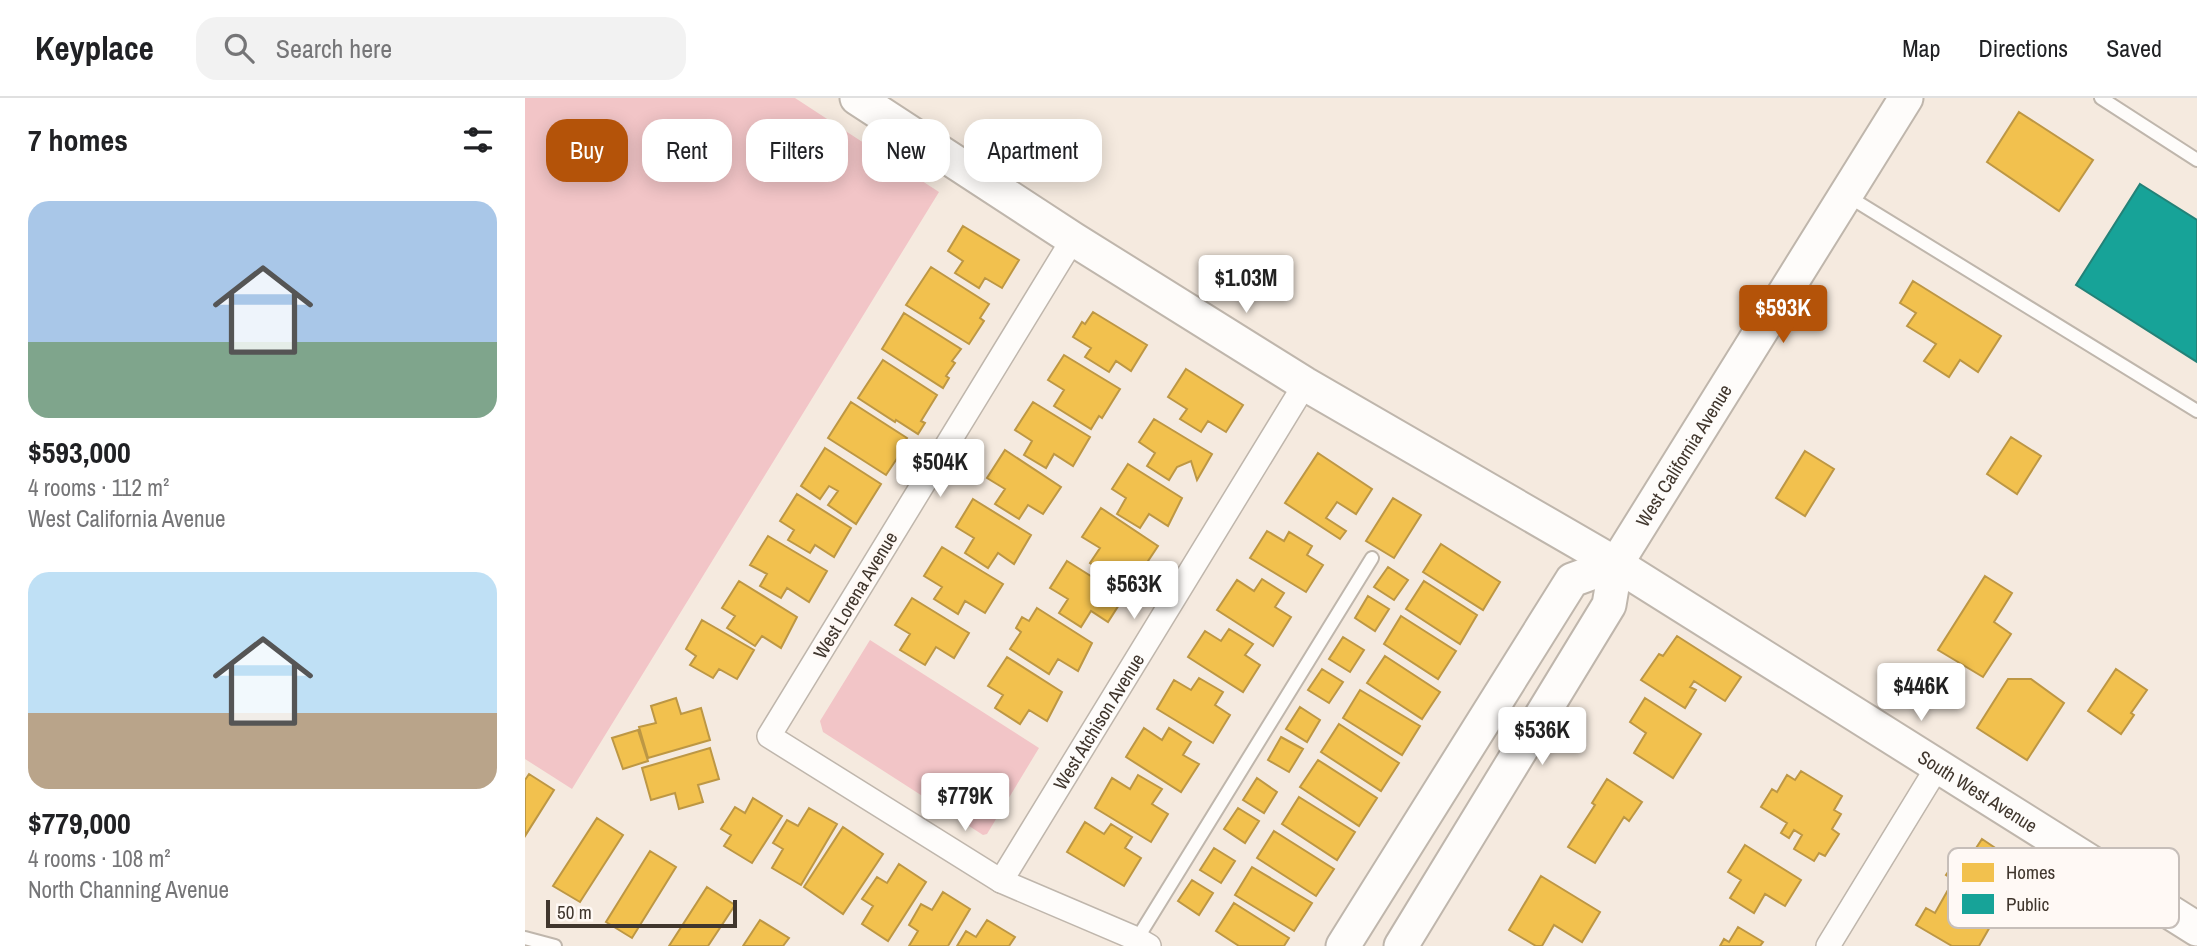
<!DOCTYPE html>
<html lang="en">
<head>
<meta charset="utf-8">
<style>
  body { margin:0; font-family:"Archivo Narrow",sans-serif; background:#f2f2f2; color:#202124; height:100vh; display:flex; flex-direction:column; font-size:26px; white-space:nowrap }
  * { box-sizing:border-box; margin:0 }
  p { font-size:23px; color:#757577 }
  .icon { flex:none; width:38px; height:38px; fill:none; stroke:currentColor; stroke-width:2; stroke-linecap:round; stroke-linejoin:round }
  .map { position:relative; flex:1; overflow:hidden }
  .sheet { display:flex; flex-direction:column; background:#fff; width:525px }
  .sheet>* { flex:none }
  .top-card { position:absolute; left:21px; top:21px; width:665px; height:63px; display:flex; gap:14px }
  .scale { position:absolute; left:21px; bottom:18px; width:191px; box-sizing:border-box; padding-left:7px; border:4px solid #40362d; border-top:0; font-size:19px; line-height:24px; white-space:nowrap; color:#40362d; -webkit-text-stroke:5px #fff9f5; paint-order:stroke }
  .price { position:absolute; translate:-50% -60px; padding:0 16px; border-radius:7px; background:#fff; color:#222; font-size:23px; line-height:46px; filter:drop-shadow(0 2px 4px #0008) }
  .price::after { content:''; position:absolute; left:50%; top:42px; width:21px; height:16px; margin-left:-10px; background:inherit; clip-path:polygon(0 0,100% 0,50% 100%) }
  .price.current { background:#b45309; color:#fff }
  ul { padding:0; list-style:none }
  li { display:grid; align-content:center; gap:14px; height:371px; padding:0 28px }
  li span { display:grid; place-items:center; height:217px; border-radius:21px; color:#555 }
  li>.icon { margin-inline-start:auto }
  span .icon { width:126px; height:126px; fill:#fffc; stroke-width:1 }
  li b { font-size:30px }
  h2 { display:flex; justify-content:space-between; align-items:center; height:84px; padding:0 28px; font-size:30px }
  .pill { padding:0 24px; border-radius:21px; background:#fff; box-shadow:0 4px 18px #0003; font-size:24px; line-height:63px }
  .pill.current { background:#b45309; color:#fff }
  header { display:flex; align-items:center; gap:42px; box-sizing:border-box; height:98px; padding:0 35px; background:#fff; border-bottom:2px solid #e0e0e0 }
  header strong { font-size:33px }
  nav { display:flex; gap:38px; margin-inline-start:auto; font-size:24px }
  .search { width:490px; height:63px; background:#f2f2f2; display:flex; align-items:center; gap:18px; box-sizing:border-box; padding:0 24px; border-radius:21px; color:#757577; font-size:26px }
  main { display:flex; flex:1; min-height:0 }
  .map>svg:first-child { display:block }
</style>
</head>
<body>
<header>
<strong>Keyplace</strong>
<div class="search"><svg class="icon" aria-label="search" viewBox="0 0 24 24"><circle cx="10" cy="10" r="6"/><path d="M15 15l6 6"/></svg>Search here</div>
<nav><a>Map</a><a>Directions</a><a>Saved</a></nav>
</header>
<main>
<section class="sheet">
<h2>7 homes<svg class="icon" aria-label="filters" viewBox="0 0 24 24"><path d="M4 7h16M4 17h16"/><circle cx="9" cy="7" r="2"/><circle cx="15" cy="17" r="2"/></svg></h2>
<ul>
<li><span style="background:linear-gradient(#a9c7e8 65%,#7fa58c 0)"><svg class="icon" aria-label="home" viewBox="0 0 24 24"><path d="M3 11l9-7 9 7M6 9v11h12V9"/></svg></span><div><b>$593,000</b><p>4 rooms · 112 m²</p><p>West California Avenue</p></div></li>
<li><span style="background:linear-gradient(#bfe0f5 65%,#b9a48a 0)"><svg class="icon" aria-label="home" viewBox="0 0 24 24"><path d="M3 11l9-7 9 7M6 9v11h12V9"/></svg></span><div><b>$779,000</b><p>4 rooms · 108 m²</p><p>North Channing Avenue</p></div></li>
</ul>
</section>
<div class="map">
<svg width="1672" height="848" viewBox="0 0 1672 848">
  <rect width="100%" height="100%" fill="#f5eadf"/>
  <!-- green -->
  <path fill="#f2c5c7" d="M0,0H270L414,94L47,691L0,661Z
    M345,542L514,650L462,736L458,737L298,634L295,623Z"/>
  <!-- homes -->
  <path fill="#f2c14e" stroke="#bd9744" stroke-width="2" d="M1494,14L1568,62L1534,113L1462,64Z
    M438,128L494,162L477,190L460,180L454,190L430,175L438,163L423,153Z
    M406,169L464,206L455,220L459,223L444,246L381,207Z
    M1388,183L1476,238L1453,274L1435,262L1424,279L1399,263L1411,246L1382,228L1391,215L1375,205Z
    M568,214L622,247L606,273L591,263L584,274L560,259L566,250L548,239L557,224L560,226Z
    M379,215L436,251L427,263L430,265L421,278L424,280L418,290L357,251Z
    M539,257L595,291L577,320L574,318L566,331L529,308L539,292L523,282Z
    M358,262L412,297L396,323L400,325L393,336L371,322L370,324L333,300Z
    M661,271L718,307L701,334L683,323L676,334L655,321L662,311L643,299Z
    M326,304L382,340L373,354L375,356L361,377L303,340Z
    M508,304L565,339L548,368L529,356L521,370L499,357L507,343L490,332Z
    M629,321L687,356L672,382L666,363L652,369L644,382L622,368L630,355L614,344Z
    M1486,339L1516,358L1492,396L1462,376Z
    M300,350L356,386L331,426L303,407L313,393L304,388L295,401L276,388Z
    M480,352L536,389L518,416L503,407L494,421L470,406L480,391L462,380Z
    M1280,353L1309,371L1280,418L1251,400Z
    M793,355L847,391L831,416L812,404L801,420L821,433L815,441L760,405Z
    M603,366L657,400L643,428L624,416L615,430L592,416L601,400L587,391Z
    M272,396L326,430L309,459L290,447L285,455L263,442L269,432L255,423Z
    M868,400L896,417L869,460L841,443Z
    M448,401L506,437L489,466L473,455L463,470L440,455L449,440L431,429Z
    M576,410L633,448L613,478L595,466L586,480L565,465L575,450L557,439Z
    M742,433L759,443L764,434L787,448L782,457L798,467L781,494L725,460Z
    M243,438L302,473L284,504L262,490L256,500L235,488L242,476L225,467Z
    M916,446L975,484L958,512L898,474Z
    M417,449L478,486L460,515L440,503L433,516L409,501L417,489L399,478Z
    M542,463L599,499L583,524L566,513L556,529L534,515L543,501L525,490Z
    M863,469L883,482L869,502L849,489Z
    M1460,478L1487,495L1469,524L1486,536L1458,579L1413,552Z
    M737,481L759,495L750,509L766,519L748,548L692,512L712,482L729,493Z
    M214,483L272,519L256,550L237,538L230,548L202,530L210,518L197,510Z
    M899,483L952,517L935,546L881,511Z
    M843,498L864,511L850,533L830,520Z
    M387,500L444,535L429,560L411,549L400,567L375,552L385,536L370,527Z
    M512,510L567,545L553,573L533,561L524,576L485,551L496,534L491,530L497,519L504,523Z
    M876,518L931,553L913,581L859,546Z
    M177,522L229,552L212,581L194,571L188,580L165,567L171,558L161,551Z
    M704,531L728,546L720,557L735,567L718,594L663,559L680,533L696,543Z
    M1152,538L1216,579L1200,603L1169,583L1165,589L1171,592L1160,610L1116,582L1134,556L1138,558Z
    M818,539L839,552L825,574L804,561Z
    M860,558L915,594L897,621L842,585Z
    M482,559L537,594L522,623L504,612L495,626L470,610L478,597L463,588Z
    M797,571L818,584L804,605L783,592Z
    M1591,571L1622,592L1606,615L1609,617L1596,636L1563,613Z
    M674,580L698,594L690,607L705,617L688,645L632,611L649,582L666,592Z
    M1483,581H1506L1539,605L1502,662L1452,630Z
    M835,592L895,628L877,657L818,620Z
    M151,600L156,616L176,610L185,642L123,660L114,629L131,625L126,608Z
    M1120,600L1176,636L1148,680L1109,655L1121,635L1105,624Z
    M775,609L795,622L782,644L761,631Z
    M814,626L874,665L856,693L796,654Z
    M619,630L637,642L644,630L666,644L658,657L674,666L656,694L601,659Z
    M113,632L123,663L98,671L87,640Z
    M756,639L778,651L764,674L743,662Z
    M185,650L194,681L173,687L178,704L154,711L150,695L126,702L117,670Z
    M793,662L852,700L834,728L775,689Z
    M1276,673L1317,698L1309,712L1316,716L1307,731L1314,736L1300,758L1294,755L1289,763L1269,751L1277,737L1269,732L1264,740L1256,735L1262,725L1236,709L1247,691L1252,694L1262,677L1270,682Z
    M4,676L29,692L0,738V682Z
    M613,677L637,691L627,706L643,716L626,744L570,710L587,680L605,691Z
    M732,680L752,694L739,715L718,702Z
    M1082,681L1117,704L1104,723L1099,719L1070,765L1043,749L1070,707L1067,705Z
    M774,699L830,734L812,762L757,726Z
    M228,700L257,718L227,765L199,748L206,737L196,731L210,709L220,715Z
    M284,710L312,726L276,787L247,770L258,751L248,745L262,722L273,728Z
    M713,710L734,723L720,745L699,731Z
    M72,720L98,737L55,804L28,788Z
    M560,724L579,736L586,726L607,739L600,750L616,760L599,788L542,754Z
    M318,729L358,756L318,816L279,789Z
    M749,733L809,771L791,798L732,760Z
    M1457,741L1503,772L1484,800L1466,788L1458,801L1421,777L1432,761L1440,767Z
    M1220,747L1276,782L1260,808L1240,796L1229,815L1205,800L1216,782L1203,774Z
    M689,750L710,763L696,785L675,772Z
    M125,753L151,769L107,840L81,824Z
    M374,766L401,784L363,843L337,826L348,808L337,801L352,779L362,785Z
    M727,769L787,805L769,833L710,797Z
    M1016,778L1075,814L1057,844L1029,827L1017,848H1011L984,832Z
    M667,782L688,795L674,817L653,803Z
    M182,789L210,807L183,848H144Z
    M1423,792L1470,820L1454,848H1427L1391,827L1401,810L1410,815Z
    M418,794L445,811L423,848H384L393,833L384,827L396,806L407,812Z
    M709,805L764,840L759,848H714L691,833Z
    M235,822L264,840L258,848H218Z
    M462,822L490,839L484,848H432L441,833L451,839Z
    M1213,829L1238,844L1235,848H1195L1199,841L1204,844Z"/>
  <!-- public -->
  <path fill="#17a398" stroke="#238278" stroke-width="2" d="M1615,86L1672,122V264L1551,187Z"/>
  <g fill="none" stroke-linecap="round" stroke-linejoin="round">
    <defs>
      <path id="lane" d="M1576,0L1672,62
        M1321,97L1672,313
        M0,840L30,848
        M612,841L847,460"/>
      <g id="street">
        <path d="M548,141L244,638L476,783L612,841L624,848"/>
        <path id="s1" d="M476,783L780,286"/>
        <path d="M1303,848L1413,668"/>
      </g>
      <g id="secondary">
        <path id="s2" d="M332,0L548,141L780,286L1091,466L1672,831"/>
        <path d="M818,848L1047,482L1091,466"/>
        <path id="s3" d="M876,848L1084,507L1091,466L1381,0"/>
      </g>
    </defs>
    <!-- lane casing -->
    <use href="#lane" stroke="#bfb6ac" stroke-width="16"/>
    <!-- street casing -->
    <use href="#street" stroke="#bfb6ac" stroke-width="26"/>
    <!-- secondary casing -->
    <use href="#secondary" stroke="#bfb6ac" stroke-width="37"/>
    <!-- lane -->
    <use href="#lane" stroke="#fefcfa" stroke-width="12"/>
    <!-- street -->
    <use href="#street" stroke="#fefcfa" stroke-width="23"/>
    <!-- secondary -->
    <use href="#secondary" stroke="#fefcfa" stroke-width="33"/>
  </g>
  <g text-anchor="middle" dominant-baseline="central" stroke-width="7" stroke-linejoin="round" paint-order="stroke">
    <!-- street labels -->
    <g font-size="19" fill="#40362d" stroke="#fff9f5">
      <text stroke="none"><textPath href="#s3" startOffset="569">West California Avenue</textPath></text>
      <text transform="translate(330 497) rotate(-59)">West Lorena Avenue</text>
      <text stroke="none"><textPath href="#s1" startOffset="187">West Atchison Avenue</textPath></text>
      <text stroke="none"><textPath href="#s2" startOffset="1318">South West Avenue</textPath></text>
    </g>
  </g>
  <!-- legend -->
  <rect x="1423" y="750" width="231" height="80" rx="10" fill="#fff9f5" stroke="#c6beb9" stroke-width="2"/>
  <rect x="1437" y="765" width="32" height="19" fill="#f2c14e"/>
  <rect x="1437" y="796" width="32" height="20" fill="#17a398"/>
  <g font-size="19" fill="#40362d">
    <text x="1481" y="781">Homes</text>
    <text x="1481" y="813">Public</text>
  </g>
</svg>
<div class="scale">50 m</div>
<b class="price" style="left:721px;top:217px">$1.03M</b>
<b class="price current" style="left:1258px;top:247px">$593K</b>
<b class="price" style="left:415px;top:401px">$504K</b>
<b class="price" style="left:609px;top:523px">$563K</b>
<b class="price" style="left:1396px;top:625px">$446K</b>
<b class="price" style="left:1017px;top:669px">$536K</b>
<b class="price" style="left:440px;top:735px">$779K</b>
<div class="top-card">
<a class="pill current">Buy</a>
<a class="pill">Rent</a>
<a class="pill">Filters</a>
<a class="pill">New</a>
<a class="pill">Apartment</a>
</div>
</div>
</main>
</body>
</html>
